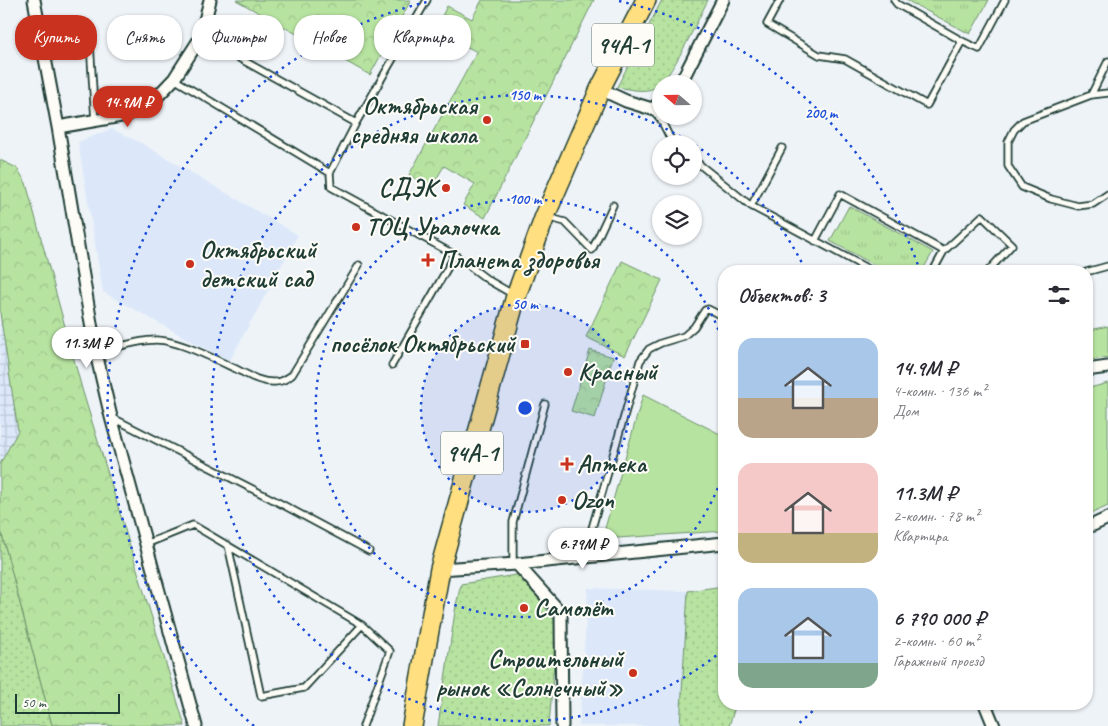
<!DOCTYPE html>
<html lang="ru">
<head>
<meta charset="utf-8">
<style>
  body { margin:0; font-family:Caveat,sans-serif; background:#f7f7f7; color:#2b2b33; height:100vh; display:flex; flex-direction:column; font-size:19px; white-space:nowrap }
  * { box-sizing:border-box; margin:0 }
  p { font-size:16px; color:#7c7c81 }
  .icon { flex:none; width:28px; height:28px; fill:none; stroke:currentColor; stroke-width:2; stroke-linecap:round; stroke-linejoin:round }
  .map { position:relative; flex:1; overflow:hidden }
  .sheet { position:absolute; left:718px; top:265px; width:375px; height:445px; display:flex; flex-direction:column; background:#fff; border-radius:20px; box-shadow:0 1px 4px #0004 }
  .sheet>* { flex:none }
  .banner { position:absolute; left:15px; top:15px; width:475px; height:45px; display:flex; gap:10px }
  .needle { width:32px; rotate:290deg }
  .tools { position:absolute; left:652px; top:75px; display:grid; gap:10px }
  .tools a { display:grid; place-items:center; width:50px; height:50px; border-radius:50%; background:#fff; box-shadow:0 1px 4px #0004; font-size:25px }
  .scale { position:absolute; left:15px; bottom:12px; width:105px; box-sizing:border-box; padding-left:5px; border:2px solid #1f3d34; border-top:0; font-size:14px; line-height:18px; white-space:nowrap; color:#1f3d34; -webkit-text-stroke:4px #fdfcf7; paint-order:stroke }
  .price { position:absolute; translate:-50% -42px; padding:0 11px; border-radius:18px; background:#fff; color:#222; font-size:16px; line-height:32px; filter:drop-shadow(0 1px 2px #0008) }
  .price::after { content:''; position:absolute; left:50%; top:30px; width:15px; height:11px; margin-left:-8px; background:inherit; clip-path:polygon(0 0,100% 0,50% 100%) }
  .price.on { background:#c8321e; color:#fff }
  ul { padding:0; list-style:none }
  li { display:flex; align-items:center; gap:15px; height:125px; padding:0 20px }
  li span { display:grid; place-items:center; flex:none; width:140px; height:100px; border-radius:15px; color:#555 }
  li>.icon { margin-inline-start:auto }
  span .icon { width:60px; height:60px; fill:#fffc; stroke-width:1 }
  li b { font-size:21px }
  h2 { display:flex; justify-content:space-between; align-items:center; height:60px; padding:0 20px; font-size:21px }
  .chip { padding:0 18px; border-radius:20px; background:#fff; box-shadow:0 1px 4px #0004; font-size:18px; line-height:45px }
  .chip.on { background:#c8321e; color:#fff }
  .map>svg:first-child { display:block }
</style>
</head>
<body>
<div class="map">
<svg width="1108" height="726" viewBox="0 0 1108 726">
  <defs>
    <pattern id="industrial-grid" width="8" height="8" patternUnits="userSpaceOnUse" patternTransform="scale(1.25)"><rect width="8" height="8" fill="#dce8f9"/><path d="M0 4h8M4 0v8" fill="none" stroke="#bcc8d6"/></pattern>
    <pattern id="grass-dots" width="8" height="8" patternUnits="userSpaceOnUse" patternTransform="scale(1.25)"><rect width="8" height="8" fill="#b7e3a1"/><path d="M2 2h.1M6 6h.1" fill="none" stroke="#9dc48b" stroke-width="1.8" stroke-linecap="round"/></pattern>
    <pattern id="forest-crowns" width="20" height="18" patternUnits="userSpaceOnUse" patternTransform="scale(1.25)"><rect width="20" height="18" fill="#b7e3a1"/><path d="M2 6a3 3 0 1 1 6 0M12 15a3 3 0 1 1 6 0" fill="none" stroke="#9dc48b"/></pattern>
    <pattern id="park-tufts" width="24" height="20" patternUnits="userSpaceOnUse" patternTransform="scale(1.25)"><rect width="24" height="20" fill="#b7e3a1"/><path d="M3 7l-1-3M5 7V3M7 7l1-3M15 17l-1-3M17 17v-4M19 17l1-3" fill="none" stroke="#9dc48b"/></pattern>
  </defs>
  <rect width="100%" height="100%" fill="#eef3f8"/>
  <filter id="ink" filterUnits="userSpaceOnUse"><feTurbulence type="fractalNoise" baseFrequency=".02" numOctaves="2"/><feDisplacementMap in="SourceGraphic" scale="10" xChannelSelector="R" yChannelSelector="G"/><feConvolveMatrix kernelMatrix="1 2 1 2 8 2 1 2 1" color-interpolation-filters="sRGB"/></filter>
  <g filter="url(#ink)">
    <!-- built -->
    <path fill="#dce8f9" d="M112,129L141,143L298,235L229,362L103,292L78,142Z
      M588,588L688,591L680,726H579Z"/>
    <!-- industrial -->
    <path fill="url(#industrial-grid)" d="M0,313L18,431L0,464Z"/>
    <!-- grass -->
    <path fill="url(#grass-dots)" stroke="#6b906a" d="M662,0H708C699,17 670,82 655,88C643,93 629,89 617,87Z
      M0,527L52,725V726H0Z
      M522,574L557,624L549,726H438L456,605L461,584Z
      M724,586V704H736L729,726H680L688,591Z"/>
    <!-- forest -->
    <path fill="url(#forest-crowns)" stroke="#6b906a" d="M236,0H411L370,75Z
      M482,0H594L485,218L463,205L475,184L444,166L431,188L409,175L477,52L435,30L447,6L472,19Z
      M0,160L17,168L26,183L82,389L185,726L52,725L0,527V464L18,431L0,313Z
      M622,261L662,280L625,356L586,337Z
      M590,350L613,357L595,418L571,411Z"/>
    <!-- park -->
    <path fill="url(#park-tufts)" stroke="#6b906a" d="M906,0H989L970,34Z
      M849,206L933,252L922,271H886L830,241Z"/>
    <!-- garden -->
    <path fill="#b7e3a1" stroke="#6b906a" d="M1108,326V357L1086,361V331Z
      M1108,383V506L1086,516V389Z
      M643,395L724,436V531L602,539Z"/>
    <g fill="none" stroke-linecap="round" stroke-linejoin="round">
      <defs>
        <path id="service" d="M780,0L767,24L819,55L845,59L927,105L962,41L979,49L1005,0
          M894,0L897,4L962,41
          M201,37L356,123
          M90,43L95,121
          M1108,61L1091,95L1108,93
          M174,79L330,173L331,187L455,255L488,280L514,295
          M1091,95L1023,121L1014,130L1008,142V166L1022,187L1051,199L1078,206L1093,204L1108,194
          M652,109L661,120L673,144
          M694,160L751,206L872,271
          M330,173L356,123L427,0
          M751,206L782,148
          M547,217L565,222L592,250L613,205
          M815,241L840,194L944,251L982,216L1012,245L988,271
          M933,271L944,251
          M1086,272L1108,266
          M96,353C115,348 137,340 156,340C179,340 221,362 242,372C252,377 263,383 275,382C282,382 286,379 292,375L359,265
          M392,365L455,255
          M111,417L272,499L369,551
          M146,544L193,525L362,625L304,688L261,696L228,545
          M584,556L640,361L649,349L661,343L684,336L694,327L705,310L708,309L724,317
          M513,564V522L545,404
          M362,625L390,651L363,726"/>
        <path id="minor" d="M34,0L58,127L96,353L111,417L196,726
          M680,84L723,0
          M600,89L626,101L652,109L661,102
          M58,127L127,115L153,101L174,79L201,37L210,0
          M1086,370L1108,367
          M1086,526L1093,525L1108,518
          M517,564L561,613L562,726
          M440,569L517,564L724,543
          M985,704L994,726"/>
        <path id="primary" d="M412,726L440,569L516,296L545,216L600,89L646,0"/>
      </defs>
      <!-- service casing -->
      <use href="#service" stroke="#1f3d34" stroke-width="9"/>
      <!-- minor casing -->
      <use href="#minor" stroke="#1f3d34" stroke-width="15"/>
      <!-- primary casing -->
      <use href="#primary" stroke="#1f3d34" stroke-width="22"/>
      <!-- service -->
      <use href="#service" stroke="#fdfcf7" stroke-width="5.5"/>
      <!-- minor -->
      <use href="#minor" stroke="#fdfcf7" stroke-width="11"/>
      <!-- primary -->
      <use href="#primary" stroke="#ffdf80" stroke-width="19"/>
    </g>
  </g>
  <!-- distance rings -->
  <circle cx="525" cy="408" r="104" fill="#1d4ed8" fill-opacity=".12"/>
  <g fill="none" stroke="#1d4ed8" stroke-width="2.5" stroke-dasharray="2.5 5">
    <circle cx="525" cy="408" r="104"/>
    <path d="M723 474A209 209 0 1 1 723 342"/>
    <path d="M722 651A313 313 0 1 1 691 143M695 145A313 313 0 0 1 806 271"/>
    <path d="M818 706A418 418 0 0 1 796 726M254 726A418 418 0 0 1 431 1M619 1A418 418 0 0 1 919 268"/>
  </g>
  <!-- markers -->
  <g fill="#c8321e" stroke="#fdfcf7" stroke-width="2">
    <circle cx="487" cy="120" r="5"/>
    <circle cx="446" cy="188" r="5"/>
    <circle cx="356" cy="227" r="5"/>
    <path d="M425.5 252.5h5v5h5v5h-5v5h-5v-5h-5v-5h5z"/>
    <circle cx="190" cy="264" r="5"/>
    <rect x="520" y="339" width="10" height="10" rx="2.5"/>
    <circle cx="568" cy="372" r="5"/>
    <path d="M564.5 456.5h5v5h5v5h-5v5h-5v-5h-5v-5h5z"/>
    <circle cx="562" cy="500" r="5"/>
    <circle cx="524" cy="608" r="5"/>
    <circle cx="633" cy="673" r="5"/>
  </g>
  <g text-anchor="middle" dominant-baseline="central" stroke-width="4" stroke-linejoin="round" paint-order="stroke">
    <!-- shield labels -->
    <g fill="#fdfcf7" stroke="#62766e" stroke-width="1">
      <rect x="592" y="23.5" width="62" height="43" rx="4"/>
      <rect x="441" y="431.5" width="62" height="43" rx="4"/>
    </g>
    <g font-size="24" font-weight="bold" fill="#1f3d34">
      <text x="623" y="45">94А-1</text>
      <text x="472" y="453">94А-1</text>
    </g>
    <!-- poi labels -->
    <g font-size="25" font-weight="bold" fill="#1f3d34" stroke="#fdfcf7" text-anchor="start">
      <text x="477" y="106" text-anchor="end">Октябрьская<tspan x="477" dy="29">средняя школа</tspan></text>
      <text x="436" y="188" text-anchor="end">СДЭК</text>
      <text x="366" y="227">ТОЦ Уралочка</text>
      <text x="200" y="250">Октябрьский<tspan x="200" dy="29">детский сад</tspan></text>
      <text x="438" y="260">Планета здоровья</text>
      <text x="515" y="344" text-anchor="end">посёлок Октябрьский</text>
      <text x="578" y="372">Красный</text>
      <text x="577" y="464">Аптека</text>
      <text x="572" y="500">Ozon</text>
      <text x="534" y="608">Самолёт</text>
      <text x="623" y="659" text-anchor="end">Строительный<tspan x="623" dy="29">рынок «Солнечный»</tspan></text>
    </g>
  </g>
  <circle cx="525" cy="408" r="8" fill="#1d4ed8" stroke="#fdfcf7" stroke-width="2.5"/>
  <g font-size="15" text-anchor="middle" font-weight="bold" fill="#1d4ed8" stroke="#fdfcf7" stroke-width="4" stroke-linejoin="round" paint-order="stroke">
    <text x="525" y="100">150 m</text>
    <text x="821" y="118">200 m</text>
    <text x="525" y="204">100 m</text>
    <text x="525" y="309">50 m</text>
  </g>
</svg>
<div class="tools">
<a><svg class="needle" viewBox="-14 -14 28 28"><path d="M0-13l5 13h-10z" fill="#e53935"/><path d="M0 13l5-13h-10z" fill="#7c7c81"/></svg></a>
<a><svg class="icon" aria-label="locate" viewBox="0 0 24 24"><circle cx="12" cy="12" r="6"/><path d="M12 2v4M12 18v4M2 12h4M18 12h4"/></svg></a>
<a><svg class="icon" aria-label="layers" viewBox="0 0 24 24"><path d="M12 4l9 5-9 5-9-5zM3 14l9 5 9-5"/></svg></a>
</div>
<div class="scale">50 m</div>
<b class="price on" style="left:128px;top:128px">14.9M ₽</b>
<b class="price" style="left:87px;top:369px">11.3M ₽</b>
<b class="price" style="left:583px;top:570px">6.79M ₽</b>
<div class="banner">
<a class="chip on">Купить</a>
<a class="chip">Снять</a>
<a class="chip">Фильтры</a>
<a class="chip">Новое</a>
<a class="chip">Квартира</a>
</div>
<section class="sheet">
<h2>Объектов: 3<svg class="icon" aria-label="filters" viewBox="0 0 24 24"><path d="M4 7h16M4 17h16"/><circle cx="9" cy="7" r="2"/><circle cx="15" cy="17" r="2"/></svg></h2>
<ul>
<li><span style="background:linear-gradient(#a9c7e8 60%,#b9a48a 0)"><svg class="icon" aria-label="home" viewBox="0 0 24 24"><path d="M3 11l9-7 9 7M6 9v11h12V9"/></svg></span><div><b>14.9M ₽</b><p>4-комн. · 136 m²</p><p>Дом</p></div></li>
<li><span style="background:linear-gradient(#f6c9c9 70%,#c2b280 0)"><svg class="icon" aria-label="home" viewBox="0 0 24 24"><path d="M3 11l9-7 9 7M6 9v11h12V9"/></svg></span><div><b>11.3M ₽</b><p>2-комн. · 78 m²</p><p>Квартира</p></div></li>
<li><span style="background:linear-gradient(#a9c7e8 75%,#7fa58c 0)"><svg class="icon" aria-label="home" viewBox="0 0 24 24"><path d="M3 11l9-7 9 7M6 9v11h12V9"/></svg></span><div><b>6 790 000 ₽</b><p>2-комн. · 60 m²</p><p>Гаражный проезд</p></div></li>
</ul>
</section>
</div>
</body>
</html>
